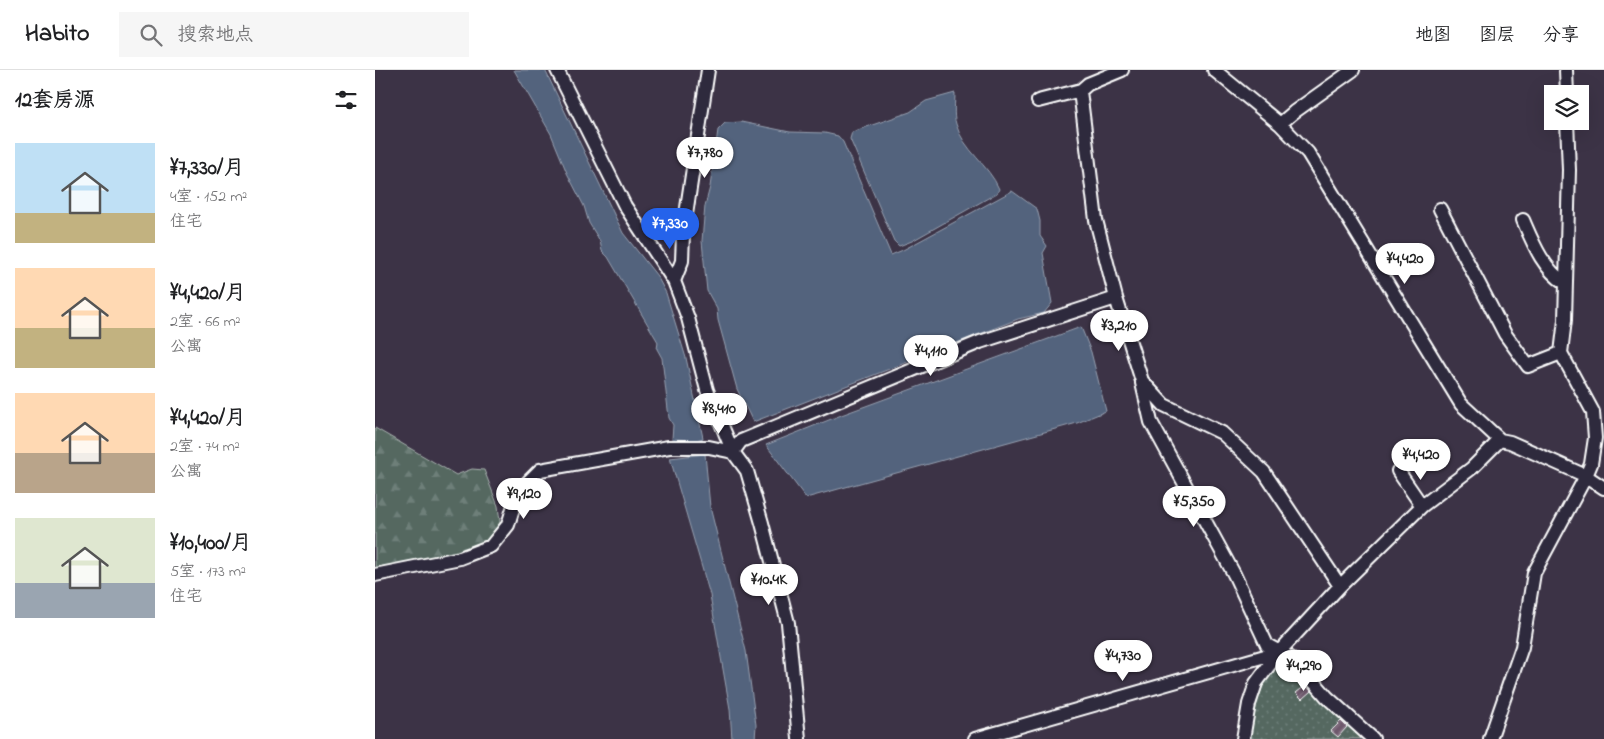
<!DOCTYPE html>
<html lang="zh">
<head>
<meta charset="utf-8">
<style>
  body { margin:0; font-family:"Indie Flower","LXGW WenKai TC",sans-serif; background:#f6f6f6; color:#202124; height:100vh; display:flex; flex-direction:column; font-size:19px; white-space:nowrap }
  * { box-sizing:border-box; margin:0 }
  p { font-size:16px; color:#757577 }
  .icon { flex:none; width:28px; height:28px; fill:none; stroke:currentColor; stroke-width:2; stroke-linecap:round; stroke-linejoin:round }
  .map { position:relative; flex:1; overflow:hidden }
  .drawer { display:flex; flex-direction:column; background:#fff; width:375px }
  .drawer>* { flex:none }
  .fabs { position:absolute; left:1169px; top:15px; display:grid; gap:10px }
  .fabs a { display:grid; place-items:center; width:45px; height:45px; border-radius:0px; background:#fff; box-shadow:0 5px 20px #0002; font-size:25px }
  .price { position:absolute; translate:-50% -42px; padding:0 11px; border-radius:18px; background:#fff; color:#222; font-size:16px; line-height:32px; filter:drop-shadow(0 1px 2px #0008) }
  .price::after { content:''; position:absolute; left:50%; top:30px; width:15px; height:11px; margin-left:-8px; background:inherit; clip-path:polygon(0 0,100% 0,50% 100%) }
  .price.selected { background:#2563eb; color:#fff }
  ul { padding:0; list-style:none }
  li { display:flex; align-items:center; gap:15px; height:125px; padding:0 15px }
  li span { display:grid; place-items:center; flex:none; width:140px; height:100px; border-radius:0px; color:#555 }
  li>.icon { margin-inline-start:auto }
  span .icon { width:60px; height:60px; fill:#fffc; stroke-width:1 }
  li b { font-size:21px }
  h2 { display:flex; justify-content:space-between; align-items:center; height:60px; padding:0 15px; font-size:21px }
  header { display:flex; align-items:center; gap:30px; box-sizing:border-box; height:70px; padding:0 25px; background:#fff; border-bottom:1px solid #e0e0e0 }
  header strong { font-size:24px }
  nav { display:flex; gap:28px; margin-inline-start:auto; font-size:18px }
  .search { width:350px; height:45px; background:#f6f6f6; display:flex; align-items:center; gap:12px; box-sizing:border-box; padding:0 18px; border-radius:0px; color:#757577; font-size:19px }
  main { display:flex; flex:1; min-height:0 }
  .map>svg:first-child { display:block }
</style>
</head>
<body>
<header>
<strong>Habito</strong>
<div class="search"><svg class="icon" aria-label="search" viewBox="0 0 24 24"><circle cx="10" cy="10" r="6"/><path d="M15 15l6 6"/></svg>搜索地点</div>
<nav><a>地图</a><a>图层</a><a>分享</a></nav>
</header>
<main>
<section class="drawer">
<h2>12套房源<svg class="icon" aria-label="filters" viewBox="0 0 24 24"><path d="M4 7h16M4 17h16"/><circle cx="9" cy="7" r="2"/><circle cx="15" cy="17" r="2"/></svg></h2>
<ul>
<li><span style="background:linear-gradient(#bfe0f5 70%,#c2b280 0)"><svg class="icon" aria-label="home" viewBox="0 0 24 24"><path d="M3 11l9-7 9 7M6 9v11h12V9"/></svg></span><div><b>¥7,330/月</b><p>4室 · 152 m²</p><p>住宅</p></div></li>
<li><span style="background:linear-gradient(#ffd9b3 60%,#c2b280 0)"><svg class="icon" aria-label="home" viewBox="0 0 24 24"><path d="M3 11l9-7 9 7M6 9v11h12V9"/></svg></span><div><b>¥4,420/月</b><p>2室 · 66 m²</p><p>公寓</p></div></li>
<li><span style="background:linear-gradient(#ffd9b3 60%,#b9a48a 0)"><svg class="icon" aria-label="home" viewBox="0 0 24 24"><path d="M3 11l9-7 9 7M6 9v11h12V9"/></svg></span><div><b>¥4,420/月</b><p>2室 · 74 m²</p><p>公寓</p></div></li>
<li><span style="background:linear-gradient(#dfe7d0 65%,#9aa5b1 0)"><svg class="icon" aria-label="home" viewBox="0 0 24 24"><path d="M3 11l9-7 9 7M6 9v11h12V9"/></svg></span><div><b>¥10,400/月</b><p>5室 · 173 m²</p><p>住宅</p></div></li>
</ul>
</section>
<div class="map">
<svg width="1229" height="669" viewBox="0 0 1229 669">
  <defs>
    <pattern id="forest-firs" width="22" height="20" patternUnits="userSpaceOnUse" patternTransform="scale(1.25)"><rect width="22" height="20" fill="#546861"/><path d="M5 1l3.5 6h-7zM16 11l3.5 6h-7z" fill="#6e7f79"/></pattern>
    <pattern id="park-dots" width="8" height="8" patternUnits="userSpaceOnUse" patternTransform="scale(1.25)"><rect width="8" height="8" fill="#546861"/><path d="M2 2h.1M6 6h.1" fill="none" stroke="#6e7f79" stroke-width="1.8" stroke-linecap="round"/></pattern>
    <pattern id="building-hatch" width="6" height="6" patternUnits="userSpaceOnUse" patternTransform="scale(1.25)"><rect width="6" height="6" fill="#6e586c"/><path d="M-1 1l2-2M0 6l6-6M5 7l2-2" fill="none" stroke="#847182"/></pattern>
  </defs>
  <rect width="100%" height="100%" fill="#3c3346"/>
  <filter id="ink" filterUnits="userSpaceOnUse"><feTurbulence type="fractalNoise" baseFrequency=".02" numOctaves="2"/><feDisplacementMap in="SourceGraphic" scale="10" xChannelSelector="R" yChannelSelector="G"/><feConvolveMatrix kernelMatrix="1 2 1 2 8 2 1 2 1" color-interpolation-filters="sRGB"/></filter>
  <g filter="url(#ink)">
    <!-- forest -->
    <path fill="url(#forest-firs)" stroke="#aab4b0" d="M0,358L81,405L97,399L109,400L123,436L125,452L114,474L84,486L0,502Z"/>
    <!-- park -->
    <path fill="url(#park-dots)" stroke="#aab4b0" d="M907,585L997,669H874L881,637L889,611Z"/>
    <!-- water -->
    <path fill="#52637d" stroke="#97a1b1" d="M139,0H170L248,163L282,206L291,223L311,288L328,368L321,370L297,369L298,355L294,348L287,288L282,279L283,272L233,187L227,181L225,171L214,153L209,136L192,103L176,64Z
      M580,23C580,33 578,45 581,54C588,80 614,95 624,119L622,123L537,171L524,176L519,171L475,69L477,62L535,42L551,31Z
      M366,52L415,62L450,63L463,66L468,72L516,185L528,180L637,121L662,139L665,151V166L672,176L668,183L677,233L669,243L643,249L378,352L362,319L343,250L342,239L332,221L327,171L330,136L335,117L343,60L350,53Z
      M706,257L716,282L731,341L702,353L431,428L391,375L469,344Z
      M330,384L335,437L371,581L381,655L380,669H357L355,639L335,525L295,388Z"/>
    <!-- building -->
    <path fill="url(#building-hatch)" stroke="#fff" d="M931,615L936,621L927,629L921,623Z
      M966,651L972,657L963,667L956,661Z"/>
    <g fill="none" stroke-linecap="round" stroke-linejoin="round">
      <defs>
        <path id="minor" d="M182,0L250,136L299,211L313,248L332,320L358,382
          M747,0L713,14L705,21L721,150L741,228L767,311L789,335L847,363L889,402L965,516
          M839,0L905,54L933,83L1086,334L1125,370L1135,372L1211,406L1229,418
          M1191,0L1192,24
          M663,31L706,20
          M905,54L919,42L978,0
          M1065,139L1130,264L1153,296L1186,283
          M1148,150C1158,173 1168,199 1190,213
          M299,211L307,191L308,164L333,0
          M767,313L776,352L859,504L892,575L921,591L952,627L998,669
          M358,382L366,371L605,272L741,228
          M1023,401L1047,436
          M0,505L85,488L116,476L133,455L143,422L165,400L294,377H334L358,382L372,401L387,453L413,553L424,669
          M600,669L904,582
          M868,669L874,634L881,613L904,582L965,516L1047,436L1097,398L1125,370
          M1115,669L1147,577L1159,503L1211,406L1216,394L1220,368L1218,342L1186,283L1190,250L1194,100L1192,51"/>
      </defs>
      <!-- minor casing -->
      <use href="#minor" stroke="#fff" stroke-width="16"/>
      <!-- minor -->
      <use href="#minor" stroke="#2f2a3d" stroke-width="12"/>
    </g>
  </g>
</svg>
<div class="fabs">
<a><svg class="icon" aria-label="layers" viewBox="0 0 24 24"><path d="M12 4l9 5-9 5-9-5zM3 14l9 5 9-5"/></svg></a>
</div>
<b class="price" style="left:330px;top:109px">¥7,780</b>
<b class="price selected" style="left:295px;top:180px">¥7,330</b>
<b class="price" style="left:1030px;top:215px">¥4,420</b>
<b class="price" style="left:744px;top:282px">¥3,210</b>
<b class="price" style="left:556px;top:307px">¥4,110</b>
<b class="price" style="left:344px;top:365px">¥8,410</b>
<b class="price" style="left:1046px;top:411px">¥4,420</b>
<b class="price" style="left:149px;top:450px">¥9,120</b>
<b class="price" style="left:819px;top:458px">¥5,350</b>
<b class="price" style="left:394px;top:536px">¥10.4K</b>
<b class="price" style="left:748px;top:612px">¥4,730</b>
<b class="price" style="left:929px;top:622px">¥4,290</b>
</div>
</main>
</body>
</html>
